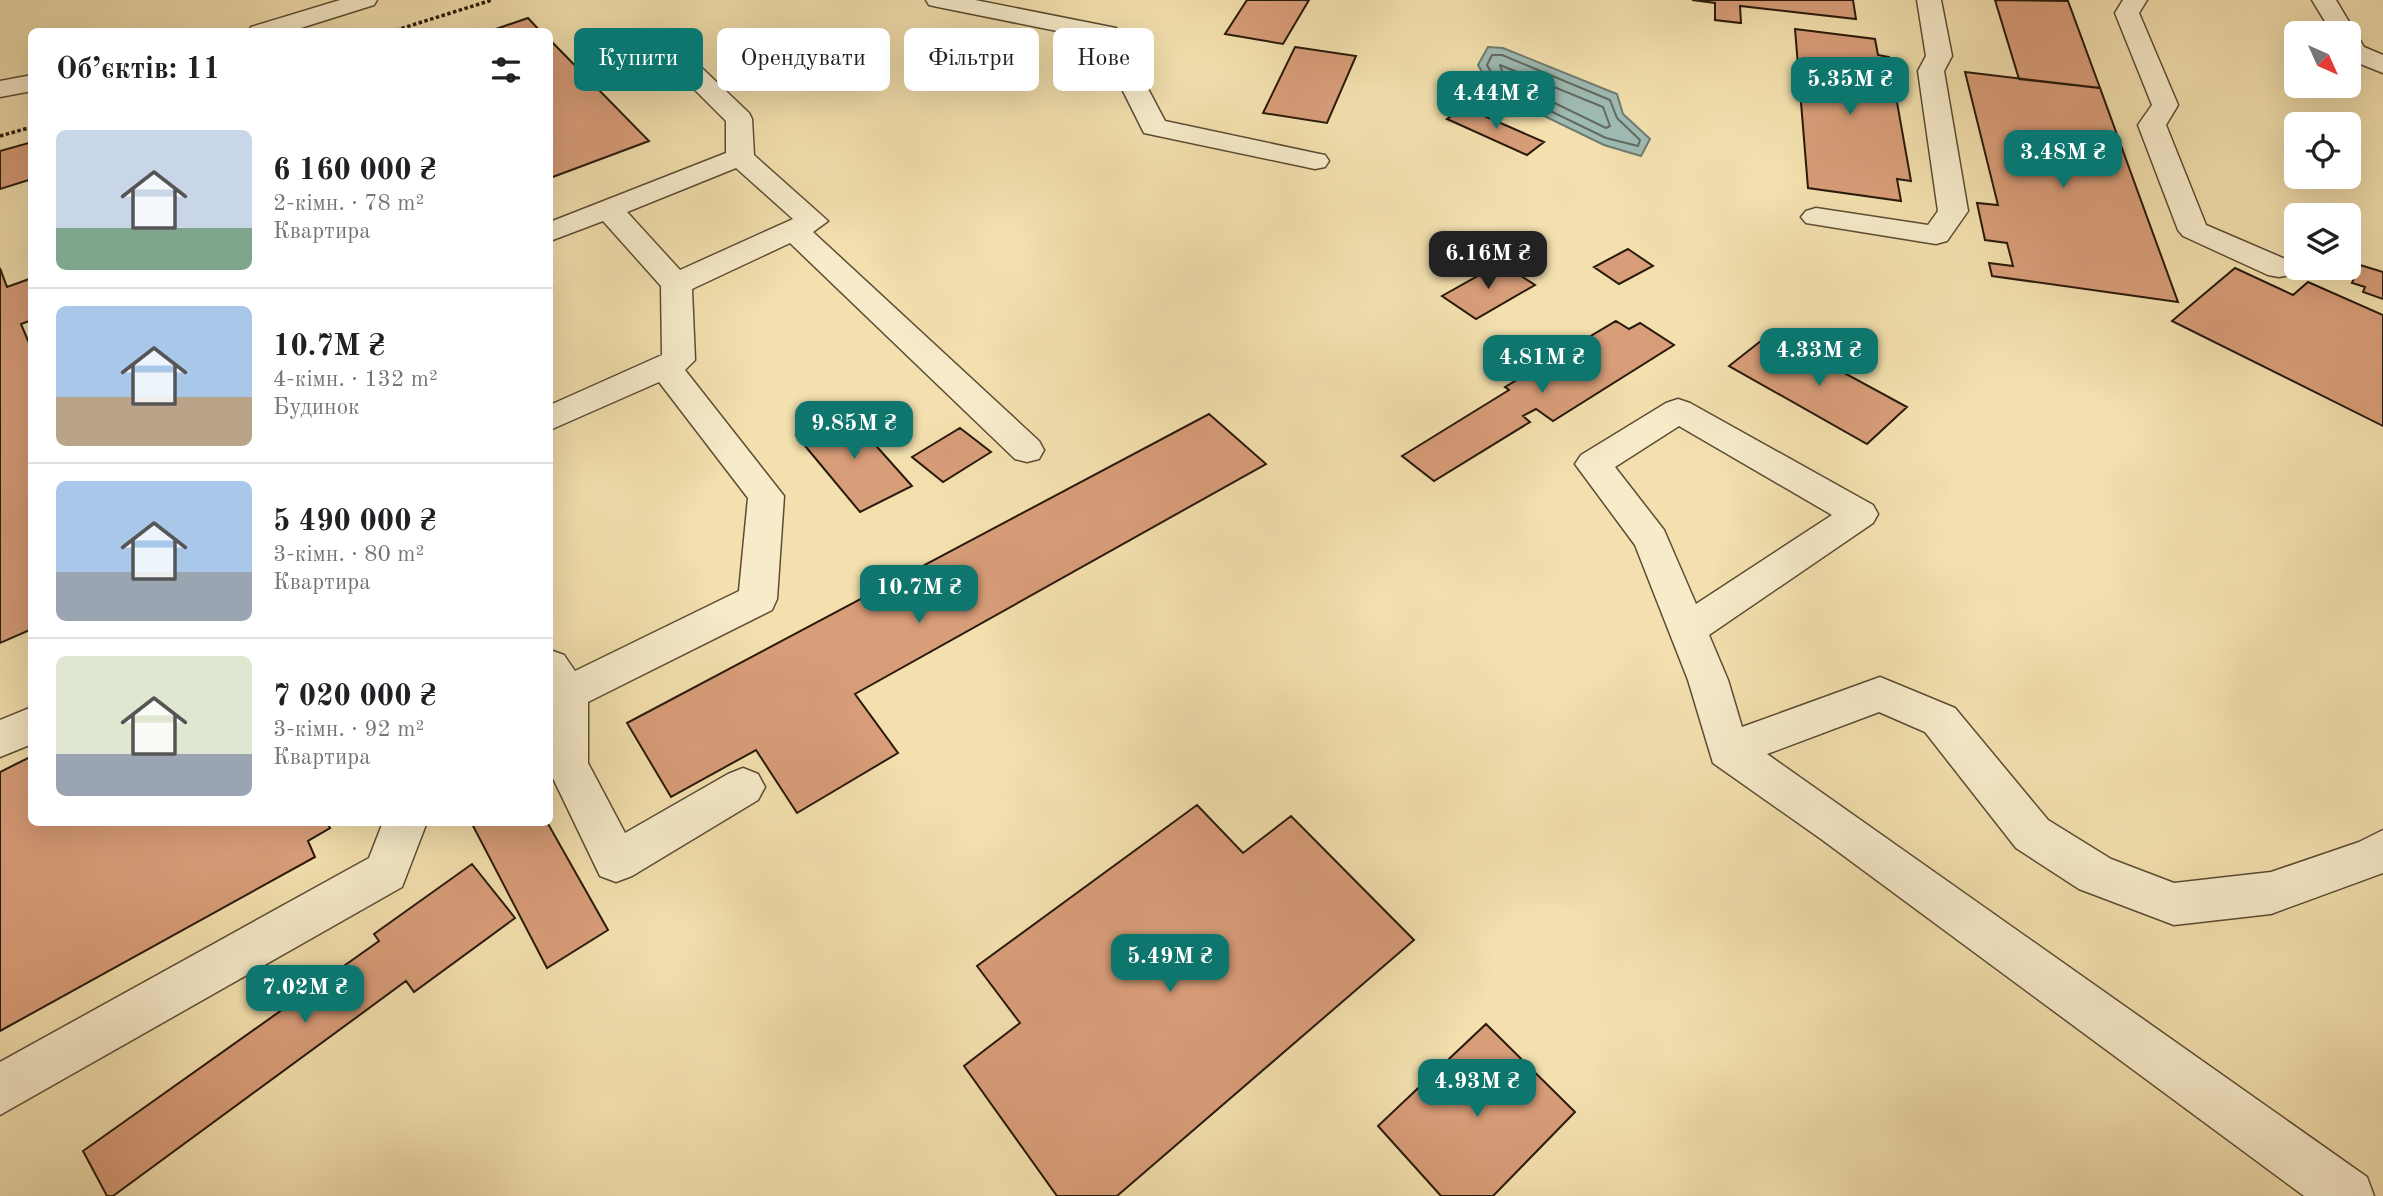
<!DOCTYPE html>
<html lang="uk">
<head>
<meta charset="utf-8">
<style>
  body { margin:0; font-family:"Old Standard TT",serif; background:#f2f2f2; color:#202124; height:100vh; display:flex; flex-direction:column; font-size:26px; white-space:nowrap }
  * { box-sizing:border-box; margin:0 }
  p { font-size:23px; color:#757577 }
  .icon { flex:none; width:38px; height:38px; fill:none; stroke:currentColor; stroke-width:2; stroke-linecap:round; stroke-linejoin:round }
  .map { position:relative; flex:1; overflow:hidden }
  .side { position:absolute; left:28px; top:28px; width:525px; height:798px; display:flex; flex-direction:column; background:#fff; border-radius:10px; box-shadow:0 7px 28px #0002 }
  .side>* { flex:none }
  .banner { position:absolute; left:574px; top:28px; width:665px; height:63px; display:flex; gap:14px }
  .needle { width:46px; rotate:135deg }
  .controls { position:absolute; left:2284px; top:21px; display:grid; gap:14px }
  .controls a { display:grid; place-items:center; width:77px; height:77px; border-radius:10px; background:#fff; box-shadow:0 7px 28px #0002; font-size:35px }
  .price { position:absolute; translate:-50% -60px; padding:0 16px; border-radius:14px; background:#0f766e; color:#fff; font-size:23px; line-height:46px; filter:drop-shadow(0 2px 4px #0008) }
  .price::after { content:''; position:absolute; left:50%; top:42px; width:21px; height:16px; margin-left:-10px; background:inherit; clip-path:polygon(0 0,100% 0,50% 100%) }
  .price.active { background:#222; color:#fff }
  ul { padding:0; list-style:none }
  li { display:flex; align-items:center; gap:21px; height:175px; padding:0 28px }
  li+li { border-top:2px solid #e0e0e0 }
  li span { display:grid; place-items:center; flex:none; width:196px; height:140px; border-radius:10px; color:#555 }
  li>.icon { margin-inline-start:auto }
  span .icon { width:84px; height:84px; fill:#fffc; stroke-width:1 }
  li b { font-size:30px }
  h2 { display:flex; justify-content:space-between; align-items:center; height:84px; padding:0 28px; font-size:30px }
  .chip { padding:0 24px; border-radius:10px; background:#fff; box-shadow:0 7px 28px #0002; font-size:24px; line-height:63px }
  .chip.active { background:#0f766e; color:#fff }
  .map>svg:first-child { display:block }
</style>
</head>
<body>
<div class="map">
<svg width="2383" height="1196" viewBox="0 0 2383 1196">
  <rect width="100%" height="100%" fill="#f3e0ae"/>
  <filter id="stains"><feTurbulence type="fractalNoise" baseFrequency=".00286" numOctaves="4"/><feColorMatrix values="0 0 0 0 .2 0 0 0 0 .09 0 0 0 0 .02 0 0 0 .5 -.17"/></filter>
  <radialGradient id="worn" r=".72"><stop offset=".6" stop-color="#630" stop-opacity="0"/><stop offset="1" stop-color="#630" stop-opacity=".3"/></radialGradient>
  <!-- water -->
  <path fill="#9ebbb4" stroke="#6f7b70" stroke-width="2" d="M1488,47L1503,48L1617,94L1623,114L1650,139L1641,156L1604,145L1493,91L1478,65Z"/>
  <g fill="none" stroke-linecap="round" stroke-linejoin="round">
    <!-- shore -->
    <path stroke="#636a5f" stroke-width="2" d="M1492,55H1502L1610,100L1617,118L1640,140L1638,146L1606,138L1499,86L1487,65Z
      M1500,65L1603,107L1610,126L1606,128L1505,79Z"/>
  </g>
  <!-- building -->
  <path fill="#d89d79" stroke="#281a0a" stroke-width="2" d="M1247,0H1309L1283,44L1225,34Z
    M1692,0H1853L1856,19L1740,6L1741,23L1715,20V3Z
    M1995,0L2068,1L2100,88L2019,79Z
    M528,18L541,32H487Z
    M1795,29L1875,39L1878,55L1889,57L1911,181L1897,179L1901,201L1808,188Z
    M550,40L649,141L550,178Z
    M1295,47L1356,56L1327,123L1263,113Z
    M1965,72L2100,88L2178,302L1992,276L1989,263L2013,266L2007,243L1985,240L1977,203L1998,205Z
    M1464,107L1544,142L1527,155L1447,119Z
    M32,142V179L0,189V151Z
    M1628,249L1653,266L1619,284L1594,267Z
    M1501,263L1535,285L1476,319L1442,296Z
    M2360,265L2383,272V299L2363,292L2365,287L2352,283Z
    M0,268L7,287L32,278V320L21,324L32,350V629L0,643Z
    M2235,268L2293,295L2308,282L2383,315V426L2172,321Z
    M1616,321L1629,329L1640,323L1674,345L1553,421L1536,409L1523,416L1530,422L1434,481L1402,456L1509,390L1505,387Z
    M1771,333L1907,407L1867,444L1729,366Z
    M845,411L912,486L860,512L796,435Z
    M1209,414L1266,464L855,694L898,753L797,813L756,750L671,797L627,723Z
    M960,428L991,452L943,482L912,457Z
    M32,756V822H327L330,828L308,841L315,857L0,1031V772Z
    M1197,805L1243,853L1291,816L1414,940L1117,1196H1057L964,1066L1020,1023L977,966Z
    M471,822H547L608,930L547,968Z
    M472,864L515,918L414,992L406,981L113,1196H107L83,1151L379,941L374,934Z
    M1486,1024L1575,1112L1493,1196H1441L1378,1126Z"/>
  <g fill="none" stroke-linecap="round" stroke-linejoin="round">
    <defs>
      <path id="minor" d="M340,0H377L374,5L288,32H248L251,27Z
        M926,0H975L1116,28L1165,121L1315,153L1325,155L1329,161L1325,167L1315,169L1144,133L1097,39L938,7L929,5Z
        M1917,0H1941L1952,56L1944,71L1968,211L1947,241L1936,244L1806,223L1801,217L1806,211L1816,208L1928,225L1938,211L1918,71L1926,56Z
        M2123,0H2147L2139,13L2178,105L2166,125L2206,225L2290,261L2294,268L2290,275L2279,277L2268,275L2183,236L2178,230L2138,125L2152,105L2115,13Z
        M2312,0H2336L2364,47L2383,55V73L2348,59V33H2332Z
        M673,46L682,49L749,113L752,119L754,155L828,221L813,232L1039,441L1044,450L1039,459L1027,462L1015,459L790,243L692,289L695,360L685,370L784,496L777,599L772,610L588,702V763L625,833L728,774L743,768L758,774L765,787L758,800L632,876L616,882L600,876L550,772V650L564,655L575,671L739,591L748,498L659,382L550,430V405L662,355L661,286L603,221L550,241V222L726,153V121L667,62L620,70L611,67L607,62L611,57ZM736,168L793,219L680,270L627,212Z
        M32,75V91L0,97V81Z
        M1678,399L1690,403L1873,505L1878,514L1873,523L1709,635L1728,680L1742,727L1880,677L1955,708L2048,820L2111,859L2174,883L2271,872L2359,842L2383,830V873L2271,914L2174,925L2079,889L2016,848L1925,732L1879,712L1767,754L2367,1177L2374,1196H2304L1821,839L1713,763L1688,680L1635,545L1575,464L1581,455L1666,403ZM1679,426L1832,515L1696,604L1664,530L1615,467Z
        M32,707V744L0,757V720Z
        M383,822H427L402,887L0,1115V1062L369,858Z"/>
    </defs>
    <!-- minor casing -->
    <use href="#minor" stroke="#5b4c33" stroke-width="3"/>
    <!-- path -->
    <path stroke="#281a0a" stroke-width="3.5" stroke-dasharray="3.5 2.5" stroke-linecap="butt" d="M390,32L492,0
      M0,136L32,127"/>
    <!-- minor -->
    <use href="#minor" fill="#f7ebca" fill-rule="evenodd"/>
  </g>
  <rect width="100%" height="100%" filter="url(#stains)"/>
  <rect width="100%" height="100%" fill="url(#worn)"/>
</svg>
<div class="controls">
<a><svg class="needle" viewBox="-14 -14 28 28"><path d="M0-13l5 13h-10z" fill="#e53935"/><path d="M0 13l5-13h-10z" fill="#757577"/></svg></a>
<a><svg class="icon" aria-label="locate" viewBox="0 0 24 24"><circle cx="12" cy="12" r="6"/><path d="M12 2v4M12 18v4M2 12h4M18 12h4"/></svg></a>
<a><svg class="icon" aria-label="layers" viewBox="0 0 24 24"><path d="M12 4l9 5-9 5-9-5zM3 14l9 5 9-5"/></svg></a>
</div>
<b class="price" style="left:1850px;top:117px">5.35M ₴</b>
<b class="price" style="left:1496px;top:131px">4.44M ₴</b>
<b class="price" style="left:2063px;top:190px">3.48M ₴</b>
<b class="price active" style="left:1488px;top:291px">6.16M ₴</b>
<b class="price" style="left:1819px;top:388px">4.33M ₴</b>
<b class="price" style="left:1542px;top:395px">4.81M ₴</b>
<b class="price" style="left:854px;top:461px">9.85M ₴</b>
<b class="price" style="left:919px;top:625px">10.7M ₴</b>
<b class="price" style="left:1170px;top:994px">5.49M ₴</b>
<b class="price" style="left:305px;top:1025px">7.02M ₴</b>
<b class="price" style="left:1477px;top:1119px">4.93M ₴</b>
<div class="banner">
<a class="chip active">Купити</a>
<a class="chip">Орендувати</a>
<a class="chip">Фільтри</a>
<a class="chip">Нове</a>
</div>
<section class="side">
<h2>Об’єктів: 11<svg class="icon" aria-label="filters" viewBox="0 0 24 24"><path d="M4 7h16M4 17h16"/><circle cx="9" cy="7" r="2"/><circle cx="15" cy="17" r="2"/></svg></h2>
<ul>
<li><span style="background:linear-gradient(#c9d6e8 70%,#7fa58c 0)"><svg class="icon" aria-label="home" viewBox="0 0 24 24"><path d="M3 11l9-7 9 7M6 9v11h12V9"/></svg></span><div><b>6 160 000 ₴</b><p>2-кімн. · 78 m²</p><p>Квартира</p></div></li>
<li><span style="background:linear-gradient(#a9c7e8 65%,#b9a48a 0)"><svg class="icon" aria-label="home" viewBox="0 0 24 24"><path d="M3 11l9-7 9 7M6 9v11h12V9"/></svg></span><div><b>10.7M ₴</b><p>4-кімн. · 132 m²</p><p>Будинок</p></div></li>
<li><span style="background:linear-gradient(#a9c7e8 65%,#9aa5b1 0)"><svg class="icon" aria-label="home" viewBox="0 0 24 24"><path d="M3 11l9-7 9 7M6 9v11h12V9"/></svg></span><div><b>5 490 000 ₴</b><p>3-кімн. · 80 m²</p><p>Квартира</p></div></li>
<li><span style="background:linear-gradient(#dfe7d0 70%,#9aa5b1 0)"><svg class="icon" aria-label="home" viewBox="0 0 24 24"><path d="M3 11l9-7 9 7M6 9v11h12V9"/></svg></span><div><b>7 020 000 ₴</b><p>3-кімн. · 92 m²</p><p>Квартира</p></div></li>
</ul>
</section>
</div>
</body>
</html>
